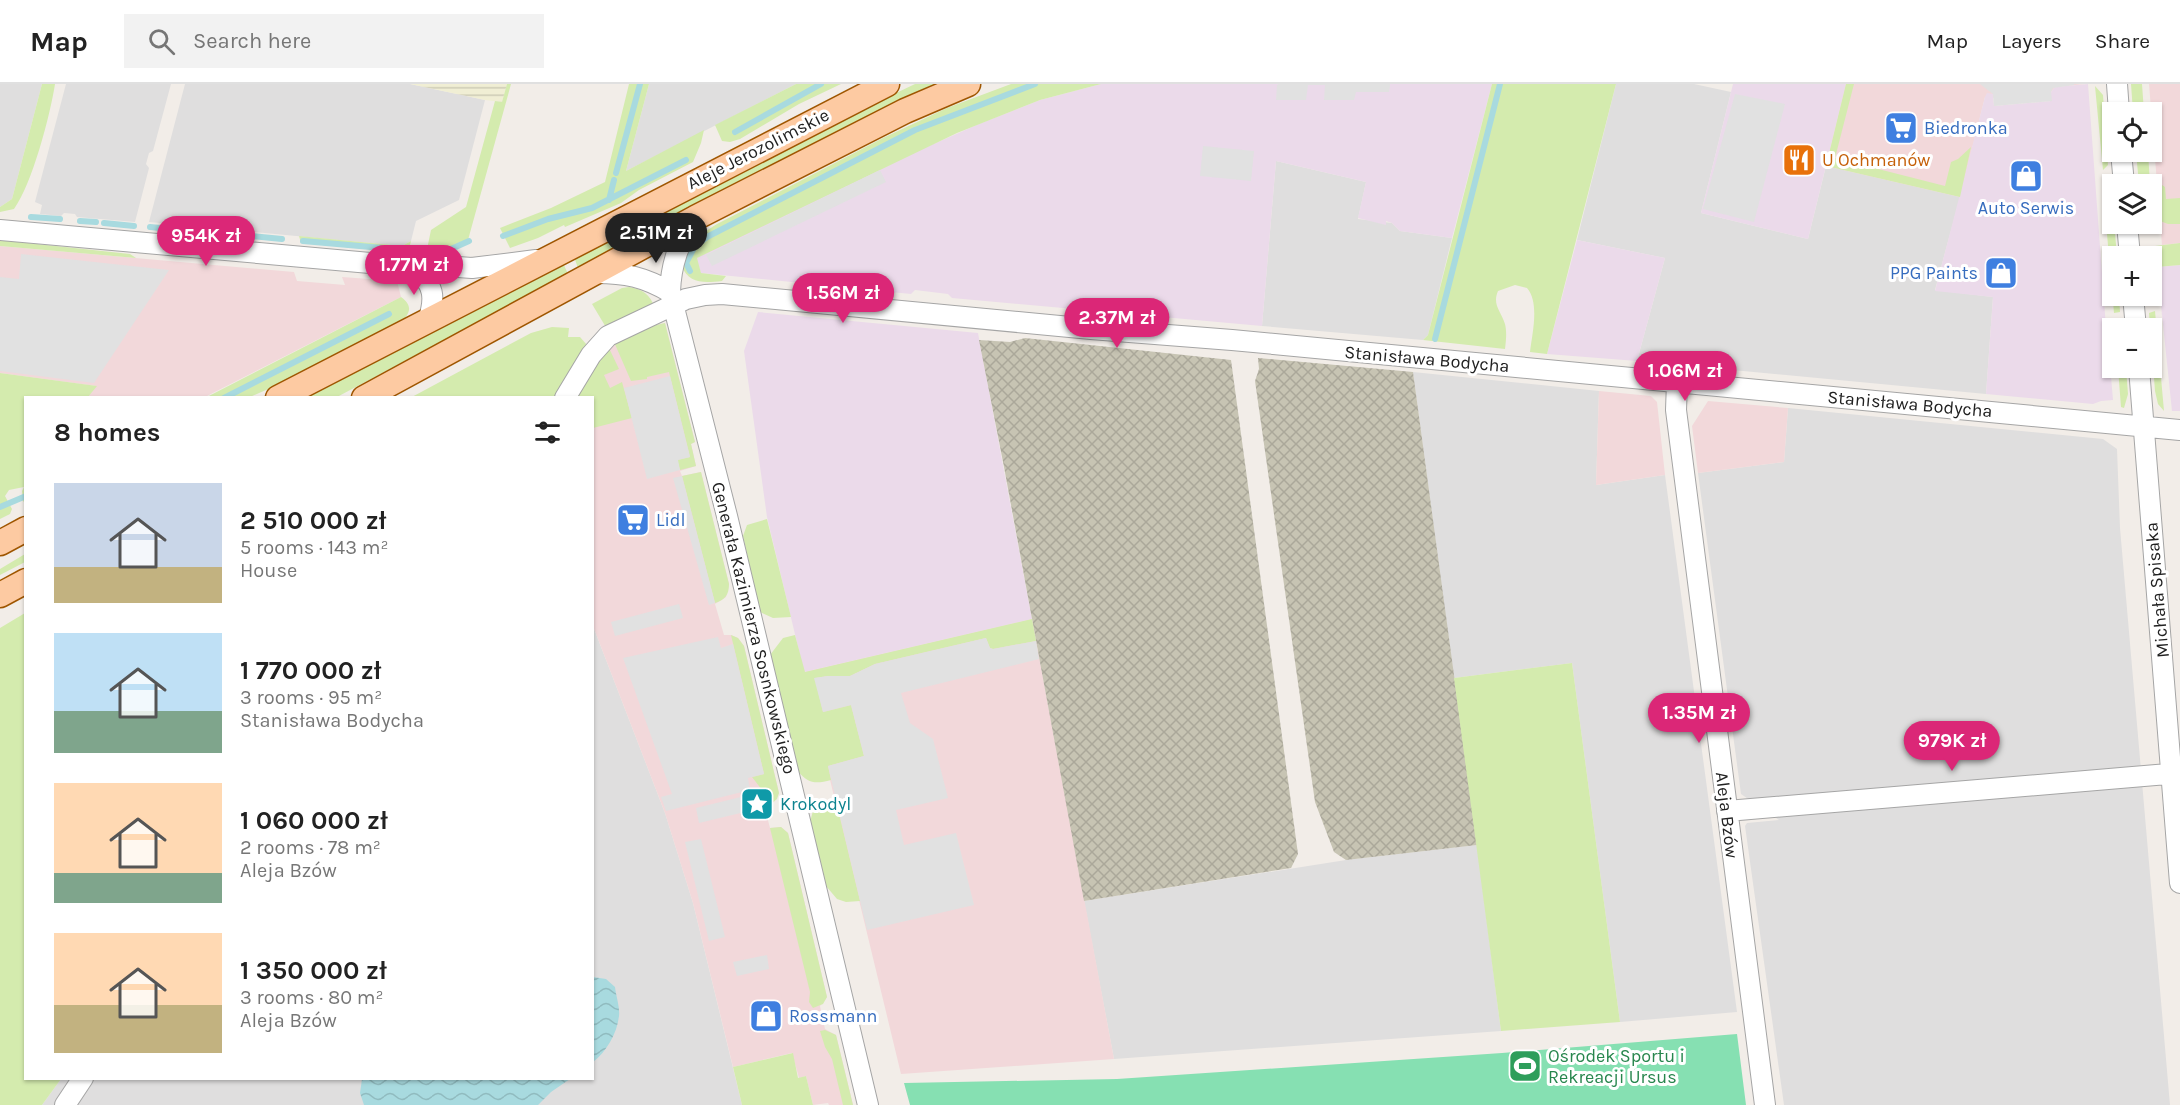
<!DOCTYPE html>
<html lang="en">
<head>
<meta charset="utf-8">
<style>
  body { margin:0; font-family:Karla,sans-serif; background:#f2f2f2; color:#222; height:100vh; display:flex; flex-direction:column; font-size:22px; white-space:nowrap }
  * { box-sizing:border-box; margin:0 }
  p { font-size:20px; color:#767676 }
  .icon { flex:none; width:33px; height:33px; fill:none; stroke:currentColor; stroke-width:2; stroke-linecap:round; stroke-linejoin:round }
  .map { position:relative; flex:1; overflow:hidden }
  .details { position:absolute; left:24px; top:312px; width:570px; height:684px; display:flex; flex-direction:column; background:#fff; border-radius:0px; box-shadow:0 2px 4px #0004 }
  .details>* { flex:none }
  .fabs { position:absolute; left:2102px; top:18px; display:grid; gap:12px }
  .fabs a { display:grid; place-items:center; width:60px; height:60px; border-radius:0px; background:#fff; box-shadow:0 2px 4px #0004; font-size:30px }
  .price { position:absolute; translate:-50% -51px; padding:0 14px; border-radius:21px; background:#db2777; color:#fff; font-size:20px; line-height:39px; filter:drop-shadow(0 2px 3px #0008) }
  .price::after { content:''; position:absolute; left:50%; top:36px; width:18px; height:14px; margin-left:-9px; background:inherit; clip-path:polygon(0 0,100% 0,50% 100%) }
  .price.selected { background:#222; color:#fff }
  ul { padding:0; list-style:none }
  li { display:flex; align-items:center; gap:18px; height:150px; padding:0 30px }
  li span { display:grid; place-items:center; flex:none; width:168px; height:120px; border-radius:0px; color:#555 }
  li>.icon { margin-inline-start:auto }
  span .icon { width:72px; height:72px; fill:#fffc; stroke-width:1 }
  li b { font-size:26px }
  h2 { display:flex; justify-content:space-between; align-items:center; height:72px; padding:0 30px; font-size:26px }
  header { display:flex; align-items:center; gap:36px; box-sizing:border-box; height:84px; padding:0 30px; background:#fff; border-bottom:2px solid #e0e0e0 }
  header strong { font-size:28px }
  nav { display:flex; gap:33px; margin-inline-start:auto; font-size:21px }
  .search { width:420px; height:54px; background:#f2f2f2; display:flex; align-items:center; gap:15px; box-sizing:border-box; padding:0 21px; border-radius:0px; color:#767676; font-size:22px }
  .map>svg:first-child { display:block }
</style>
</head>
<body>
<header>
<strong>Map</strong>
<div class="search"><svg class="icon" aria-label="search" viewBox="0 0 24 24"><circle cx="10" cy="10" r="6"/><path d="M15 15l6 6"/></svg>Search here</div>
<nav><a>Map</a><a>Layers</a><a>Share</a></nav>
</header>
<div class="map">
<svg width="2180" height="1021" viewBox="0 0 2180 1021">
  <defs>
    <pattern id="construction-cross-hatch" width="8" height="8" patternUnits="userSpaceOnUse" patternTransform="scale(1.5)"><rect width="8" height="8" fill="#c7c4b3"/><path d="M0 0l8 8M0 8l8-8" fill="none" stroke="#aba89a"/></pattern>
    <pattern id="farmland-rules" width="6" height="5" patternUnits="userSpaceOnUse" patternTransform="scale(1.5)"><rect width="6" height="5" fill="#f0eed4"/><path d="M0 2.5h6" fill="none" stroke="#ceccb6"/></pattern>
    <pattern id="water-waves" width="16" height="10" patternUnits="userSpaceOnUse" patternTransform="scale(1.5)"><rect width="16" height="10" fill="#a8dadf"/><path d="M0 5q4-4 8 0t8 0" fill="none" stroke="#90bbbf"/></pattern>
  </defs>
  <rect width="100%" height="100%" fill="#f2ede8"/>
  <!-- residential -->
  <path fill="#dfdede" d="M0,0H42L12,115L0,123Z
    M66,0H171L153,67L149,69L146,80L149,84L135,138L77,133L75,130L64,129L61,132L40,130L42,121L35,118L36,114Z
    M185,0H410L485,16L459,116L416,137L411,157L402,162L149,138Z
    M649,0H796L626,87Z
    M1616,0H1694L1731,8L1701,129L1808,155L1826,82L1960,113L1935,206L1993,213L1986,310L1637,277L1665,174L1577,156Z
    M1276,77L1366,98L1358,135L1392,139L1400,147L1452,154L1428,251L1423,256L1262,242Z
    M1413,288L1599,307L1596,401L1665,391L1737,928L1620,938L1572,579L1454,594Z
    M1788,324L2103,355L2117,365L2120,444L2170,1021H1784L1745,742L1747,739L1779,736L1741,710L1698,389L1784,378Z
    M593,542L665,729L693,819L742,1021H42L61,995L592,994Z
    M1477,761L1501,947L1114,975L1084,817L1346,776Z"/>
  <!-- commercial -->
  <path fill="#f2d8da" d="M1846,0H2085L2055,3L2051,8L2052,17L1985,13L1960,113L1826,82Z
    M2149,0H2180V159L2162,161Z
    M0,162L294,188L297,197L345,201L342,193L397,197L401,213L205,313H88L96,302L0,289Z
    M665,239L695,358L691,360L696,382L680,387L682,392L701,388L729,500L726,513L715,520L724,551H731L738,554L744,562L779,709L774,718L764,721L770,744L781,743L788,749L827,913L820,922L825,945L836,951L853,1021H829L828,1019L813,1021L806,992L799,994L792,969L733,983L693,819L665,729L593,542L592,314L608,262L643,244Z
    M1599,307L1651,312L1657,318L1665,391L1596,401Z
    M1708,317L1788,324L1784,378L1698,389L1692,342Z
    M1032,535L1114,975L901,990L804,588Z"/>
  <!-- industrial -->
  <path fill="#ebdaea" d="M1101,0H1492L1452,154L1400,147L1392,139L1386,137V141L1358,134L1366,98L1276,77L1262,242L952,214L948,210L915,206L911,210L701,189L696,174L897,76L979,40L1040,16Z
    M1733,0H1846L1808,155L1701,129Z
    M2088,0L2107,257H2108L2113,316L2101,317L2093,320L1986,310L1993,213L1935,207L1985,13L1987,9L1993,10L1994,22L2051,17V8L2055,3Z
    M1577,156L1665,174L1637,277L1547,270Z
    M2180,181V327H2172L2157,183Z
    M758,228L978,249L1032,535L804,588L767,433L744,267Z"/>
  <!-- construction -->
  <path fill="url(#construction-cross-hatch)" d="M1025,254L1231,276L1298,770L1291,784L1084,817L1004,383L979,256L1010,258Z
    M1258,274L1413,288L1477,761L1346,776L1334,768L1315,718L1255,297L1259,285Z"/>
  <!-- farmland -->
  <path fill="url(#farmland-rules)" d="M410,0H507L502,18L485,16Z"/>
  <!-- grass -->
  <path fill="#d4ebae" d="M42,0H55C50,32 32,100 14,125L0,128V123L12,115Z
    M507,0H511L468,156L441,171L426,170L431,146L466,123L495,17L502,18Z
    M629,0H649L626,87L704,46L701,59L693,78L639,106L621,119L565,143L564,141L538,154L510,164L500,144L551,124L605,98Z
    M796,0H841L799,20L740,55L730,58L722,57L715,41Z
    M915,0H939L578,184L574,173L871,21Z
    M1011,0H1101L1040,16L957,49L697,174L701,189L726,192L722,197C703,199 689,200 681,181C690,157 696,153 717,140L883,54L947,24Z
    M1492,0H1616L1547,270L1530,268C1532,250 1540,219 1527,204L1515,201L1498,207C1492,221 1501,227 1505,240C1507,248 1506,257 1505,265L1423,256L1428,251Z
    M1846,0H1854L1835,74L1945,102L1951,78L1958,75L1971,63L1960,113L1826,82Z
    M2131,0H2142L2144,28H2133Z
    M2095,2L2103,11L2108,81L2103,86Z
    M2136,68H2148L2150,100H2139Z
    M2102,97H2107L2111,100L2112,134H2105Z
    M2162,101L2165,103L2166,115L2180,114V140H2168L2160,137L2157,102Z
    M2115,149L2117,172H2112V212H2119L2120,228L2114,229L2107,150Z
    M299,152L402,162L411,157L408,169L301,159Z
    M0,156L130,170L136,174L0,162Z
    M2180,159V181L2157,183L2155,162Z
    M563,179L568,190L337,313L306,314Z
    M629,203C642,205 650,210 655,224L607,245L592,220L622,204Z
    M401,213C415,223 409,232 397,241L307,288L250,313L205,314Z
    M2155,227L2164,327L2158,320L2155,307L2149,229Z
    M665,239L695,358L691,360L696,382L680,386L677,376L690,373L669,288L647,293V295L631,297L614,258L643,244Z
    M552,243L569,244L568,253H580L587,261L576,287L558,313L410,314L531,249Z
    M608,262L619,285L604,291L610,304L622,298L632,334L593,344L592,314H573Z
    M2118,284H2126L2128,310L2124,324L2121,323Z
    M0,289L97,302L88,313L26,314L25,419L23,417L22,407L24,403L9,406L5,412L12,425L10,430L0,435Z
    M701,388L729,500C729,511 725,516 715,519L682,392Z
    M767,435L791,533L773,534L760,528L743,452L747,441Z
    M25,470V478L0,491V485Z
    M25,529L26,994L61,995L42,1021H0V544Z
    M1032,535L1036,557L993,565L990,564L986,554L875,580L850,592H828L815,594L823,628L851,621L864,672L828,682L831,696C816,700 808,700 798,687L770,571L783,554L795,551L805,588Z
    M731,551L738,554L744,562L779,709L777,715L772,719L752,693L764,690Z
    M1572,579L1620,938L1501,947L1454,594Z
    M835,713L860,817L846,818L837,815L826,802L810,738L814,723Z
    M781,743L788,749L827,913L823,920L813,924L809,918L810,908L770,744Z
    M825,946L836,951L853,1021H843L832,975L825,963L820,947Z
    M793,969L798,994L806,992L813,1021H742L733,983Z"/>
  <!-- pitch -->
  <path fill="#86e0b2" d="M1737,950L1746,1021H910L904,999L1117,995L1502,969Z"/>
  <!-- parking -->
  <path fill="#e1e1e1" d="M1279,0H1390V2L1389,8H1356L1354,16H1324L1325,1H1308L1306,16H1276L1277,1Z
    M1980,0H2074V1L2053,4L2051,8L2052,17L1994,22L1993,10Z
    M1735,10L1785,20L1754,138L1703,125Z
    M1203,62L1254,67L1251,97L1200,92Z
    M880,86L886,98L712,182L706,171Z
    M21,170L122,181L169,186L94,299L0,287V193L19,195Z
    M670,292L690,373L678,376L680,386L647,395L624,304Z
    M682,392L715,519L709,521L673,394Z
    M679,520L683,534L615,552L611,538Z
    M718,553L721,564L733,560L764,690L748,694L750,706L666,727L661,713L672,710L623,574Z
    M986,554L990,564L993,565L1036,557L1039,575L901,609L910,639L933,655L948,714L896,726L904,761L956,749L974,821L867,846L828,682L864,672L851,621L823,628L814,594L828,592H850L875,580Z
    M749,711L753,726L699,739L696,724Z
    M701,755L725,853L709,857L685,758Z
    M767,871L769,885L737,892L733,878Z"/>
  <!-- water -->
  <path fill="url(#water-waves)" d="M593,893L606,895L615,903C616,912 620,923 619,932C617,950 606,968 593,978Z
    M362,995V994L570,995L551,1008L538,1021H364L360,1009Z"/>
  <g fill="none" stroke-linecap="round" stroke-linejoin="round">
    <!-- stream -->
    <path stroke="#a8dadf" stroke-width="6" d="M735,48L821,0
      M616,89L640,0
      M609,116L614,96
      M31,133L60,135
      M80,137L96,138
      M104,139L134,142
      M150,143L191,147
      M205,148L234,151
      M241,151L282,155
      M503,152L548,135L592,124L686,76
      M303,157L405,166
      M440,170L469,157
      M690,187L686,179L695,162L707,153L915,46L1035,0
      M1435,255L1500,0
      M224,314L389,230
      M0,423L26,412"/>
    <defs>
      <path id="minor" d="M2117,0L2119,28
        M2121,68L2124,100
        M695,134C679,158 671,179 670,208L727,432L868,1021
        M2127,140L2130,172
        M0,146L415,183L430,181L472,184L536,176
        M415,183C434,201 436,213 428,237
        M596,189C626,189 644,193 670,208
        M2133,212L2136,244
        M2139,284L2180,799
        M1677,298L1676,326L1765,1021
        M565,314L591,271L608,252L686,215L705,211L722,210L1091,245L1232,256L2180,346
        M1727,727L2180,689
        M65,1021L83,994"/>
      <path id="major" d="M278,314L887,0
        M364,314L695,134L905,27L968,0
        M0,459L26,445
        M0,511L26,497"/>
    </defs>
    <!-- minor casing -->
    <use href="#minor" stroke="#a5a5a5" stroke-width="22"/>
    <!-- major casing -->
    <use href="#major" stroke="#9f5600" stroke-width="27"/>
    <!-- minor -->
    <use href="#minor" stroke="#fff" stroke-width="20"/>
    <!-- major -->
    <use href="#major" stroke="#fdcaa2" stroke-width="24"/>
  </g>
  <!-- icons -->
  <defs>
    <symbol id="supermarket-square" viewBox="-11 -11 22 22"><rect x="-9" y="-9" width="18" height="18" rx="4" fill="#3f7fe0" stroke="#fff"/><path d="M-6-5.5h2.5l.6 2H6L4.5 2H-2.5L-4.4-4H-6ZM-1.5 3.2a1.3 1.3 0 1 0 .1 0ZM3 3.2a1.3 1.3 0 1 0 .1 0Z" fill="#fff"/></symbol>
    <symbol id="restaurant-square" viewBox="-11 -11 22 22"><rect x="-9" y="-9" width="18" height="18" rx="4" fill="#e8710a" stroke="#fff"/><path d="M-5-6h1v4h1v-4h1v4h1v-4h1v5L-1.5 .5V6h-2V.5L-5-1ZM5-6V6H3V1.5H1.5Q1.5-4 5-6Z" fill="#fff"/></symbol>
    <symbol id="shop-square" viewBox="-11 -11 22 22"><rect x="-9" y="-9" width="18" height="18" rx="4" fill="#3f7fe0" stroke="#fff"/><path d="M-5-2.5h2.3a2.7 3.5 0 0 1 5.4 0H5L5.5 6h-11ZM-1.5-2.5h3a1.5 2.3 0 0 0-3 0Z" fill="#fff"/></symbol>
    <symbol id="sight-square" viewBox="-11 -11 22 22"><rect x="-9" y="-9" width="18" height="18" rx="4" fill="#0f9aa8" stroke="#fff"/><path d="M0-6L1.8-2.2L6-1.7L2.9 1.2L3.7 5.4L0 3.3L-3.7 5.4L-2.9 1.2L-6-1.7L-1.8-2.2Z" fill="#fff"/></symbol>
    <symbol id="stadium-square" viewBox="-11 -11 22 22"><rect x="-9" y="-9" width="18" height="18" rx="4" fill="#2e9e5b" stroke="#fff"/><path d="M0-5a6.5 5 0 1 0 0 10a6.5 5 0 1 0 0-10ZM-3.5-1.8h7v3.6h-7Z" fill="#fff"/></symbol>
  </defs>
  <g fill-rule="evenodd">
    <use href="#supermarket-square" x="1882" y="25" width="38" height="38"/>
    <use href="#restaurant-square" x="1780" y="57" width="38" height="38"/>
    <use href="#shop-square" x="2007" y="73" width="38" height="38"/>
    <use href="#shop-square" x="1982" y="170" width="38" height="38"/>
    <use href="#supermarket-square" x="614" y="417" width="38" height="38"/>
    <use href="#sight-square" x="738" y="701" width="38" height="38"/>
    <use href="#shop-square" x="747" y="913" width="38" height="38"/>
    <use href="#stadium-square" x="1506" y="963" width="38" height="38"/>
  </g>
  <g text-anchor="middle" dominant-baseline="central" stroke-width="6" stroke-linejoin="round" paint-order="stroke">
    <!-- shop labels -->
    <g font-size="18" fill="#366cbe" stroke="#fff" text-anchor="start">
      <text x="1924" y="44">Biedronka</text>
      <text x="2026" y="124" text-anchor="middle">Auto Serwis</text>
      <text x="1978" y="189" text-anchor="end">PPG Paints</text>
      <text x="656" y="436">Lidl</text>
      <text x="789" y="932">Rossmann</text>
    </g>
    <!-- street labels -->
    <g font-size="18" fill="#212121" stroke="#fff">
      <text transform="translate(758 65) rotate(-27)">Aleje Jerozolimskie</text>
      <text transform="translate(1427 275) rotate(5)">Stanisława Bodycha</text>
      <text transform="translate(1910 320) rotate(5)">Stanisława Bodycha</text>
      <text transform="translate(2157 506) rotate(-95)">Michała Spisaka</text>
      <text transform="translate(754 544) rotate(76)">Generała Kazimierza Sosnkowskiego</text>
      <text transform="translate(1727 731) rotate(83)">Aleja Bzów</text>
    </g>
    <!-- food labels -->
    <g font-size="18" fill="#c56008" stroke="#fff" text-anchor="start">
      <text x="1822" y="76">U Ochmanów</text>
    </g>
    <!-- culture labels -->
    <g font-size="18" fill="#0d838f" stroke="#fff" text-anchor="start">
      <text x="780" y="720">Krokodyl</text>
    </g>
    <!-- leisure labels -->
    <g font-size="18" fill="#27864d" stroke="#fff" text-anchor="start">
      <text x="1548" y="972">Ośrodek Sportu i<tspan x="1548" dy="21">Rekreacji Ursus</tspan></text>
    </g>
  </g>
</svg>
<div class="fabs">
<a><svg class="icon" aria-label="locate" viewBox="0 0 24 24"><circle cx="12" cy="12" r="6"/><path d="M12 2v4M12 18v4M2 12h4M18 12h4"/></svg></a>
<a><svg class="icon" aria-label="layers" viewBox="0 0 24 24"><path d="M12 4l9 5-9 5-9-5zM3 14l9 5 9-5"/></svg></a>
<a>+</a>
<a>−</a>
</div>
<b class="price selected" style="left:656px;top:180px">2.51M zł</b>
<b class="price" style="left:206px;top:183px">954K zł</b>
<b class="price" style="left:414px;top:212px">1.77M zł</b>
<b class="price" style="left:843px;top:240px">1.56M zł</b>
<b class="price" style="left:1117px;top:265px">2.37M zł</b>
<b class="price" style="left:1685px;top:318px">1.06M zł</b>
<b class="price" style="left:1699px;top:660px">1.35M zł</b>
<b class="price" style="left:1952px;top:688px">979K zł</b>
<section class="details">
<h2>8 homes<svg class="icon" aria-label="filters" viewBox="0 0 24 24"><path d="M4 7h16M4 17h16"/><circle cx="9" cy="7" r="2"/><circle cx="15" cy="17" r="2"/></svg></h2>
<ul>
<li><span style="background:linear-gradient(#c9d6e8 70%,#c2b280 0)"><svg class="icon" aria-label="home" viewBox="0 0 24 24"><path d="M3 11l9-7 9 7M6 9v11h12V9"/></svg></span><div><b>2 510 000 zł</b><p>5 rooms · 143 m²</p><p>House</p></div></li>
<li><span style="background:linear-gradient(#bfe0f5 65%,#7fa58c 0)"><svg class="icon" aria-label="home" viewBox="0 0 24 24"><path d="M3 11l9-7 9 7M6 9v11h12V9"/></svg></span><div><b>1 770 000 zł</b><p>3 rooms · 95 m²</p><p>Stanisława Bodycha</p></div></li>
<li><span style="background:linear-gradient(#ffd9b3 75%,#7fa58c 0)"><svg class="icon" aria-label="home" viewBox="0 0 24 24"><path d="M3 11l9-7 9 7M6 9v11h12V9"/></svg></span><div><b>1 060 000 zł</b><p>2 rooms · 78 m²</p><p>Aleja Bzów</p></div></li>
<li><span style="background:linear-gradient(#ffd9b3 60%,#c2b280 0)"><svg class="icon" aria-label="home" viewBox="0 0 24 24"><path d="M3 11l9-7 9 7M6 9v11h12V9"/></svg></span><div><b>1 350 000 zł</b><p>3 rooms · 80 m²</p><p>Aleja Bzów</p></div></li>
</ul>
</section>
</div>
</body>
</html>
